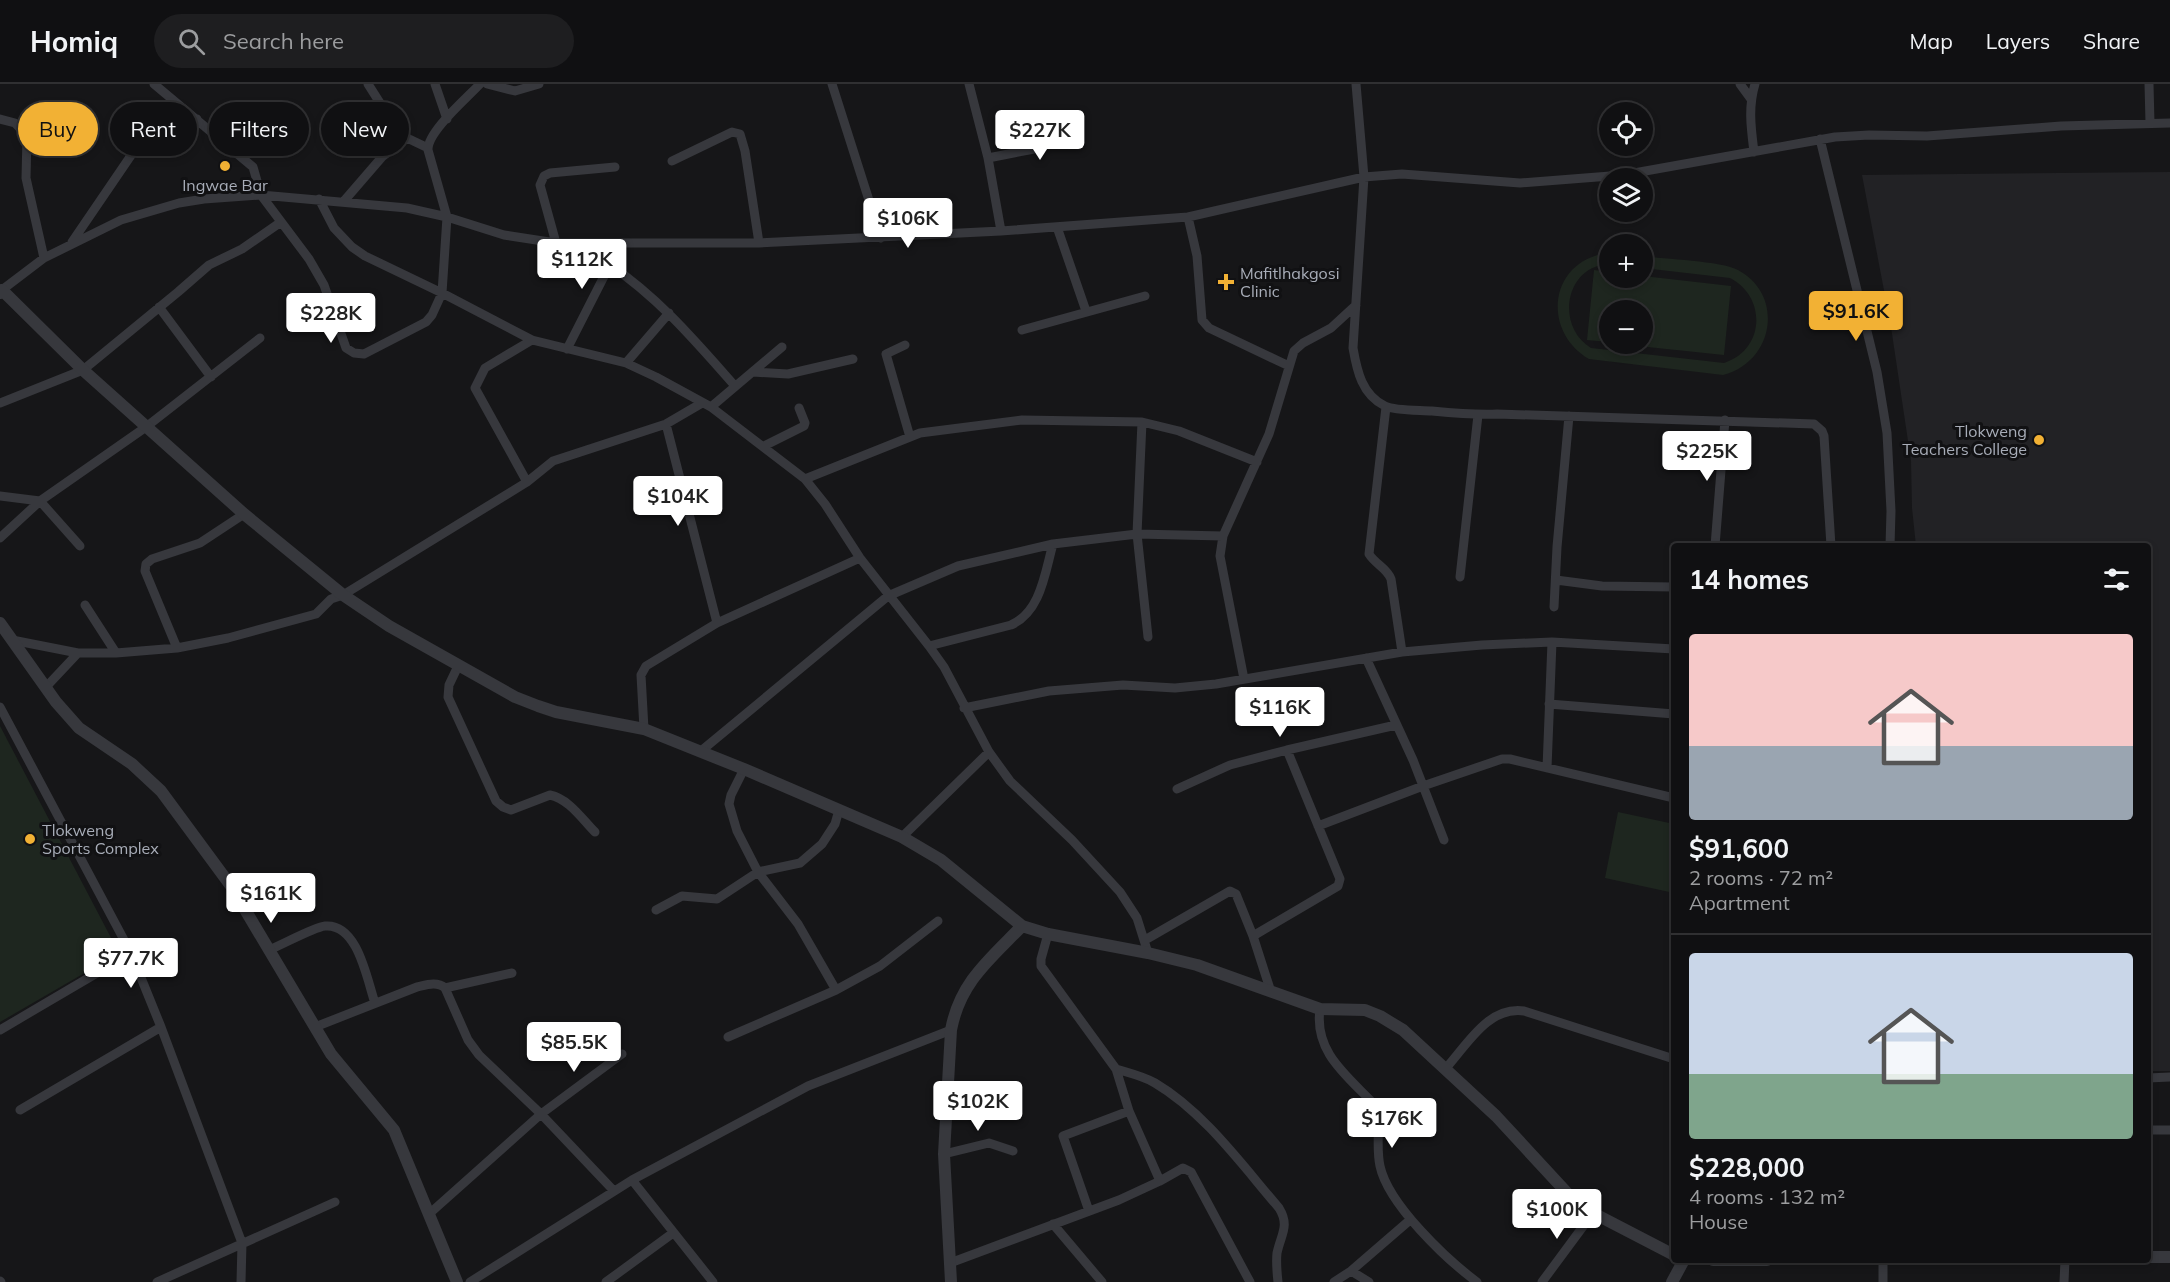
<!DOCTYPE html>
<html lang="en">
<head>
<meta charset="utf-8">
<style>
  body { margin:0; font-family:Mulish,sans-serif; background:#1e1e20; color:#f1f3f6; height:100vh; display:flex; flex-direction:column; font-size:22px; white-space:nowrap }
  * { box-sizing:border-box; margin:0 }
  p { font-size:20px; color:#9c9d9f }
  .icon { flex:none; width:33px; height:33px; fill:none; stroke:currentColor; stroke-width:2; stroke-linecap:round; stroke-linejoin:round }
  .map { position:relative; flex:1; overflow:hidden }
  .sheet { position:absolute; left:1671px; top:459px; width:480px; height:720px; display:flex; flex-direction:column; background:#101012; border-radius:6px; box-shadow:0 3px 9px #0003,0 0 0 2px #303032 }
  .sheet>* { flex:none }
  .hud { position:absolute; left:18px; top:18px; width:570px; height:54px; display:flex; gap:12px }
  .fabs { position:absolute; left:1599px; top:18px; display:grid; gap:12px }
  .fabs a { display:grid; place-items:center; width:54px; height:54px; border-radius:50%; background:#101012; box-shadow:0 3px 9px #0003,0 0 0 2px #303032; font-size:30px }
  .price { position:absolute; translate:-50% -51px; padding:0 14px; border-radius:6px; background:#fff; color:#222; font-size:20px; line-height:39px; filter:drop-shadow(0 2px 3px #0008) }
  .price::after { content:''; position:absolute; left:50%; top:36px; width:18px; height:14px; margin-left:-9px; background:inherit; clip-path:polygon(0 0,100% 0,50% 100%) }
  .price.on { background:#f2b134; color:#111 }
  ul { padding:0; list-style:none }
  li { display:grid; align-content:center; gap:12px; height:318px; padding:0 18px }
  li+li { border-top:2px solid #303032 }
  li span { display:grid; place-items:center; height:186px; border-radius:6px; color:#555 }
  li>.icon { margin-inline-start:auto }
  span .icon { width:108px; height:108px; fill:#fffc; stroke-width:1 }
  li b { font-size:26px }
  h2 { display:flex; justify-content:space-between; align-items:center; height:72px; padding:0 18px; font-size:26px }
  .tag { padding:0 21px; border-radius:27px; background:#101012; box-shadow:0 3px 9px #0003,0 0 0 2px #303032; font-size:21px; line-height:54px }
  .tag.on { background:#f2b134; color:#111 }
  header { display:flex; align-items:center; gap:36px; box-sizing:border-box; height:84px; padding:0 30px; background:#101012; border-bottom:2px solid #303032 }
  header strong { font-size:28px }
  nav { display:flex; gap:33px; margin-inline-start:auto; font-size:21px }
  .search { width:420px; height:54px; background:#1e1e20; display:flex; align-items:center; gap:15px; box-sizing:border-box; padding:0 21px; border-radius:33px; color:#9c9d9f; font-size:22px }
  .map>svg:first-child { display:block }
</style>
</head>
<body>
<header>
<strong>Homiq</strong>
<div class="search"><svg class="icon" aria-label="search" viewBox="0 0 24 24"><circle cx="10" cy="10" r="6"/><path d="M15 15l6 6"/></svg>Search here</div>
<nav><a>Map</a><a>Layers</a><a>Share</a></nav>
</header>
<div class="map">
<svg width="2170" height="1198" viewBox="0 0 2170 1198">
  <rect width="100%" height="100%" fill="#161618"/>
  <!-- built -->
  <path fill="#222225" d="M2170,88V987H2148V462H1916L1912,424L1911,377L1891,243L1862,91Z"/>
  <!-- green -->
  <path fill="#1e261f" d="M1609,169V180C1565,182 1555,242 1591,264L1724,279C1765,266 1767,213 1730,194L1643,184V172C1663,175 1722,177 1738,186C1785,211 1774,278 1723,291L1589,275C1540,246 1550,175 1609,169Z
    M1594,186L1609,188L1610,194H1642L1643,192L1731,202L1724,271L1619,260H1642V226H1610L1609,258L1587,256Z
    M0,642L119,869L0,938Z
    M1618,728L1674,740V809L1605,794Z"/>
  <g fill="none" stroke-linecap="round" stroke-linejoin="round">
    <!-- minor -->
    <path stroke="#37383d" stroke-width="9" d="M154,0L253,83L261,111L309,175L324,201L346,264L354,269L364,270L426,238L432,231L442,209L447,133L428,66C427,48 467,14 480,0
      M368,0L394,41L407,54L428,64
      M435,0L447,35
      M487,0L515,7L539,0
      M832,0L881,154
      M969,0L988,74L1001,147
      M1356,0L1364,93L1353,264C1357,287 1362,311 1385,322C1395,327 1420,326 1432,327C1453,329 1475,331 1497,330L1814,340L1822,347L1824,352L1831,462
      M1740,0L1751,15
      M2149,0L2150,39
      M0,35L15,39L27,52L26,94L44,174
      M1820,55L1877,288L1887,349L1891,427L1890,462
      M1754,68C1751,44 1748,23 1755,0
      M988,74L1034,65L1042,51L1041,31
      M672,77L732,48L740,50L745,67L759,159
      M319,115L334,144L352,163L365,172L442,209L532,256L626,279L656,293L711,323L805,395L825,420L860,474L929,562L944,583L989,668L1010,697L1072,756L1120,808L1137,834L1148,869
      M344,117L382,73L407,54
      M1188,133L1197,172L1202,236L1209,244L1289,282
      M1057,143L1086,227
      M72,158L132,70L139,65C158,60 194,59 197,35
      M556,159L540,101L544,92L550,89L615,83
      M610,181C659,214 696,258 735,302
      M2,206L44,174L121,136L179,119L204,115L261,111L407,124L447,133L504,151L556,159H759L1001,147L1188,133L1364,93L1402,90L1520,99L1623,91L1835,53L1869,51L1927,52L2061,42L2170,39
      M159,223L211,293
      M1022,246L1145,212
      M905,261L886,270L910,353
      M567,265L621,159
      M626,279L669,229
      M753,288L788,290L853,275
      M0,319L83,286L178,208L209,181L242,165L281,138
      M711,323L782,263
      M1386,323L1369,470C1375,480 1387,484 1391,495L1402,568
      M1142,338L1137,450L1148,553
      M666,340L717,539
      M764,362L804,342L805,339L799,324
      M805,395L920,349L1022,336L1142,338L1179,347L1257,378
      M527,398L475,304L485,284L532,256
      M0,412L40,417L80,462
      M0,454L40,417L146,343L260,254
      M1715,462L1725,336
      M1460,493L1478,331
      M1556,496L1602,502L1674,503
      M85,521L116,569
      M1554,523L1557,463L1569,332
      M12,556L78,569H116L177,564L228,554L316,530L331,515L343,511L527,398L553,377L666,340L702,319
      M929,562L1011,541C1041,528 1045,488 1053,460
      M177,564L145,487L146,480L152,475L200,459L244,430
      M1366,574L1413,676L1444,756
      M459,580L449,601L448,613L496,717L503,723L511,726L550,711C569,715 582,735 595,748
      M1244,595L1220,472L1223,452L1269,350L1294,267L1303,259L1331,244L1356,221
      M46,603L78,569
      M1549,620L1674,630
      M0,623L131,869L161,943L242,1159L241,1198
      M964,624L1049,607L1123,601L1175,604L1216,600L1402,568L1482,561L1552,558L1674,565
      M644,645L641,591L646,582L717,539L860,474
      M701,667L888,512L958,482L1053,460L1137,450L1223,452
      M1547,684L1552,558
      M744,685L731,711L729,720L737,747L758,788L798,840L836,906
      M1177,705L1230,681L1287,666L1396,641
      M1318,742L1423,702L1502,675H1510L1674,714
      M902,753L989,668
      M656,826L682,812L717,815L758,788L800,779L822,760L835,740L839,726
      M1253,852L1338,802L1340,795L1287,666
      M1145,856L1230,807L1236,810L1253,852L1271,908
      M269,866C282,861 314,843 325,842C358,839 367,896 375,919
      M445,904L468,956L479,971L541,1030L614,1107
      M1320,925C1314,967 1345,990 1372,1018C1383,1038 1375,1060 1380,1082C1388,1120 1446,1175 1477,1198
      M315,943L417,903C426,901 437,897 445,904L512,889
      M0,946L131,869
      M728,953L836,906L880,882L938,837
      M1446,984C1467,961 1488,922 1524,927L1674,975
      M1116,985C1129,989 1143,992 1155,999C1204,1028 1242,1081 1279,1124C1290,1142 1281,1150 1277,1169C1276,1178 1277,1189 1278,1198
      M2148,994L2170,993
      M20,1026L161,943
      M2148,1046H2170
      M944,1070L989,1059L1013,1067
      M632,1096L713,1198
      M1160,1097L1183,1084L1191,1088L1250,1198
      M1089,1127L1063,1052L1129,1027
      M429,1130L541,1030L622,970
      M1053,1140L1102,1198
      M950,1179L1119,1116L1160,1097L1129,1027L1116,985L1041,882V875L1048,850
      M1351,1187L1369,1198
      M0,1197L1,1198
      M157,1198L335,1118
      M470,1198L632,1096L808,1002L951,946
      M606,1198L673,1149
      M1334,1198L1351,1187L1410,1136
      M1542,1198L1593,1129
      M1883,1198V1176
      M2064,1198L2065,1176"/>
    <!-- tertiary -->
    <path stroke="#37383d" stroke-width="12" d="M0,209L2,206L83,286L244,430L343,511L389,542L515,613L538,622L556,628L644,645L744,685L902,753L941,776L1022,842L1048,850L1148,869L1197,881L1320,925L1365,926L1380,932L1403,946L1496,1032L1569,1111L1593,1129L1674,1171
      M0,539L56,618L79,644L132,680L161,707L231,802L331,970L394,1046L457,1198
      M2148,1173H2170
      M1713,1176H1767
      M951,1198L944,1070L951,946C960,898 990,875 1022,842
      M1672,1198L1684,1176"/>
  </g>
  <!-- markers -->
  <g fill="#f2b134" stroke="#111113" stroke-width="2">
    <circle cx="225" cy="82" r="6"/>
    <path d="M1223 189h6v6h6v6h-6v6h-6v-6h-6v-6h6z"/>
    <circle cx="2039" cy="356" r="6"/>
    <circle cx="30" cy="755" r="6"/>
  </g>
  <g text-anchor="middle" dominant-baseline="central" stroke-width="6" stroke-linejoin="round" paint-order="stroke">
    <!-- poi labels -->
    <g font-size="16" fill="#a8adb8" stroke="#111113" text-anchor="start">
      <text x="225" y="101" text-anchor="middle">Ingwae Bar</text>
      <text x="1240" y="189">Mafitlhakgosi<tspan x="1240" dy="18">Clinic</tspan></text>
      <text x="2027" y="347" text-anchor="end">Tlokweng<tspan x="2027" dy="18">Teachers College</tspan></text>
      <text x="42" y="746">Tlokweng<tspan x="42" dy="18">Sports Complex</tspan></text>
    </g>
  </g>
</svg>
<div class="fabs">
<a><svg class="icon" aria-label="locate" viewBox="0 0 24 24"><circle cx="12" cy="12" r="6"/><path d="M12 2v4M12 18v4M2 12h4M18 12h4"/></svg></a>
<a><svg class="icon" aria-label="layers" viewBox="0 0 24 24"><path d="M12 4l9 5-9 5-9-5zM3 14l9 5 9-5"/></svg></a>
<a>+</a>
<a>−</a>
</div>
<b class="price" style="left:1040px;top:77px">$227K</b>
<b class="price" style="left:908px;top:165px">$106K</b>
<b class="price" style="left:582px;top:206px">$112K</b>
<b class="price on" style="left:1856px;top:258px">$91.6K</b>
<b class="price" style="left:331px;top:260px">$228K</b>
<b class="price" style="left:1707px;top:398px">$225K</b>
<b class="price" style="left:678px;top:443px">$104K</b>
<b class="price" style="left:1280px;top:654px">$116K</b>
<b class="price" style="left:271px;top:840px">$161K</b>
<b class="price" style="left:131px;top:905px">$77.7K</b>
<b class="price" style="left:574px;top:989px">$85.5K</b>
<b class="price" style="left:978px;top:1048px">$102K</b>
<b class="price" style="left:1392px;top:1065px">$176K</b>
<b class="price" style="left:1557px;top:1156px">$100K</b>
<div class="hud">
<a class="tag on">Buy</a>
<a class="tag">Rent</a>
<a class="tag">Filters</a>
<a class="tag">New</a>
</div>
<section class="sheet">
<h2>14 homes<svg class="icon" aria-label="filters" viewBox="0 0 24 24"><path d="M4 7h16M4 17h16"/><circle cx="9" cy="7" r="2"/><circle cx="15" cy="17" r="2"/></svg></h2>
<ul>
<li><span style="background:linear-gradient(#f6c9c9 60%,#9aa5b1 0)"><svg class="icon" aria-label="home" viewBox="0 0 24 24"><path d="M3 11l9-7 9 7M6 9v11h12V9"/></svg></span><div><b>$91,600</b><p>2 rooms · 72 m²</p><p>Apartment</p></div></li>
<li><span style="background:linear-gradient(#c9d6e8 65%,#7fa58c 0)"><svg class="icon" aria-label="home" viewBox="0 0 24 24"><path d="M3 11l9-7 9 7M6 9v11h12V9"/></svg></span><div><b>$228,000</b><p>4 rooms · 132 m²</p><p>House</p></div></li>
</ul>
</section>
</div>
</body>
</html>
